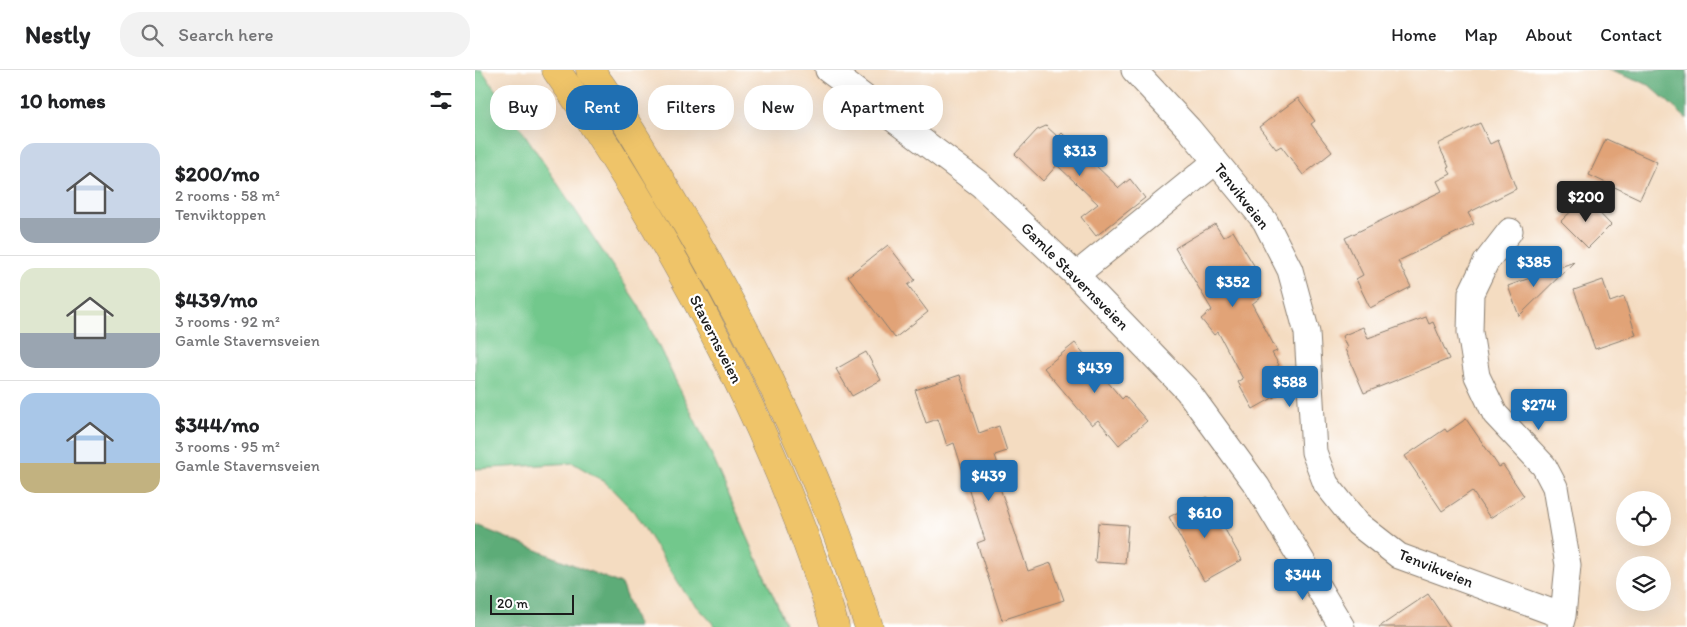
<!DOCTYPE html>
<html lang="en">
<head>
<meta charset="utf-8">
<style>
  body { margin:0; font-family:Itim,sans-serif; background:#f2f2f2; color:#202124; height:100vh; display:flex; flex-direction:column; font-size:19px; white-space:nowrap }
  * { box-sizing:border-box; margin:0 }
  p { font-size:16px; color:#757577 }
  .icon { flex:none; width:28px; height:28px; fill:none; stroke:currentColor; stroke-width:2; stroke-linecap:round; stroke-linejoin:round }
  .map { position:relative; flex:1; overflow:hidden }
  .drawer { display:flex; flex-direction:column; background:#fff; width:475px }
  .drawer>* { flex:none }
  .banner { position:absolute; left:15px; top:15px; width:475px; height:45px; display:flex; gap:10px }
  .controls { position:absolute; left:1141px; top:421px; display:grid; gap:10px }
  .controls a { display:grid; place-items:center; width:55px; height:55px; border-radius:50%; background:#fff; box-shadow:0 5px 20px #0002; font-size:25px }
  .scale { position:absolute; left:15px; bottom:12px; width:84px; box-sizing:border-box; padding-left:5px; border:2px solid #1c1c1c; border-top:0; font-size:14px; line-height:18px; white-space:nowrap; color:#1c1c1c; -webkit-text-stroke:4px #fff; paint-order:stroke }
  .price { position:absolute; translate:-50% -42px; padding:0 11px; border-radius:5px; background:#1f6fb2; color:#fff; font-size:16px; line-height:32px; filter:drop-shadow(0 1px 2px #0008) }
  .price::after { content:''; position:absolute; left:50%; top:30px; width:15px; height:11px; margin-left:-8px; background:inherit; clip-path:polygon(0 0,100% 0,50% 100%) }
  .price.selected { background:#222; color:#fff }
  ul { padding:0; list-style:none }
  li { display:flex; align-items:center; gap:15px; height:125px; padding:0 20px }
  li+li { border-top:1px solid #e0e0e0 }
  li span { display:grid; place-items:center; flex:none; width:140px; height:100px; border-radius:15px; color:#555 }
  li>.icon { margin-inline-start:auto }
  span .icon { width:60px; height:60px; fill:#fffc; stroke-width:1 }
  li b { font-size:21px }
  h2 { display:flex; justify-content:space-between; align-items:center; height:60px; padding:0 20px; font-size:21px }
  .pill { padding:0 18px; border-radius:20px; background:#fff; box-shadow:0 5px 20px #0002; font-size:18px; line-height:45px }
  .pill.selected { background:#1f6fb2; color:#fff }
  header { display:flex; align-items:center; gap:30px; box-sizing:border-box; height:70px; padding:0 25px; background:#fff; border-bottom:1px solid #e0e0e0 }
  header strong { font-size:24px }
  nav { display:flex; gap:28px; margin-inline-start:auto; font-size:18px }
  .search { width:350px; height:45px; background:#f2f2f2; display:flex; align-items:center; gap:12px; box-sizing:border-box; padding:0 18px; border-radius:20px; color:#757577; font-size:19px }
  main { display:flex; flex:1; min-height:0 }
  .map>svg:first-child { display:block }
</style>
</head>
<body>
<header>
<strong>Nestly</strong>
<div class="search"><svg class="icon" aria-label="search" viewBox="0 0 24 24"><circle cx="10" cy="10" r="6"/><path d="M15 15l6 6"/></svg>Search here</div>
<nav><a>Home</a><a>Map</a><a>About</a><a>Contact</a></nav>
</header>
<main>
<section class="drawer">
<h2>10 homes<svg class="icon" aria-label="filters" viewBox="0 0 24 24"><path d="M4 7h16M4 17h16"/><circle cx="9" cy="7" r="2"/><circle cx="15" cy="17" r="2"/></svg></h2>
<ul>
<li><span style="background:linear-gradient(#c9d6e8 75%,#9aa5b1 0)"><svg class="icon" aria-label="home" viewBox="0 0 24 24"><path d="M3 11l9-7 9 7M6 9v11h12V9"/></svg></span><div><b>$200/mo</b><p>2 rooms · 58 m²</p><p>Tenviktoppen</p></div></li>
<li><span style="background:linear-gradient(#dfe7d0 65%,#9aa5b1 0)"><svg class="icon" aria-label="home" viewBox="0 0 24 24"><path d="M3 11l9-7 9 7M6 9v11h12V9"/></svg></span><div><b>$439/mo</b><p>3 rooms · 92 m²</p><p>Gamle Stavernsveien</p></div></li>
<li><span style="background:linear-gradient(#a9c7e8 70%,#c2b280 0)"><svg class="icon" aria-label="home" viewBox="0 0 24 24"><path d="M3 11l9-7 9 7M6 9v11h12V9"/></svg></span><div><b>$344/mo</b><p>3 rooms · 95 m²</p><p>Gamle Stavernsveien</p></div></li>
</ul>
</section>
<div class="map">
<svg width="1212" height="557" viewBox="0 0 1212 557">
  <rect width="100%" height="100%" fill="#fff"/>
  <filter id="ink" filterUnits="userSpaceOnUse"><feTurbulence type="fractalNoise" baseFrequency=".02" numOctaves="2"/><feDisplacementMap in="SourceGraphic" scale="10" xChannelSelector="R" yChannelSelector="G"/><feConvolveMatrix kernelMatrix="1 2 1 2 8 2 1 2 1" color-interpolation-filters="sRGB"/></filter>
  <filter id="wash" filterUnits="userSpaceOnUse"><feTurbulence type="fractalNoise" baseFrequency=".0096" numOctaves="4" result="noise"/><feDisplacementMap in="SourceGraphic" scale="20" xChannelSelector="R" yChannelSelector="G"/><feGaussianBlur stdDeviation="1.12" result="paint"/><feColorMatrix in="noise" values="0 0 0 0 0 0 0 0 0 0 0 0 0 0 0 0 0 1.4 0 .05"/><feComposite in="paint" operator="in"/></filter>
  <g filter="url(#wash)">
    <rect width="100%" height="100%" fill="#f4dcc1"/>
    <!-- green -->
    <path fill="#72c88c" stroke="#477254" d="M0,0H7L164,236L235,381L312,557H241L210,523L159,442L130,412L98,393L0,399Z"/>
    <!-- forest -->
    <path fill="#5dac78" stroke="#3c644a" d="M1133,0H1212V49L1174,15Z
      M0,455L146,514L163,557H0Z"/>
    <g id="blocks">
      <!-- building -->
      <path fill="#e1a377" d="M823,28L840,51L836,54L857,82L828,105L806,76L801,79L784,57Z
        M1005,53L1015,74L1023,70L1041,119L993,143L999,154L923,191L936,217L895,238L881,209L888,205L870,168L967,121L962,111L976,104L972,98L974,97L963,74Z
        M571,56L583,67L587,63L644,118L655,109L670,128L621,166L606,147L623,134L582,95L568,111L540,84L562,60Z
        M1131,69L1182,92L1165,129L1114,105Z
        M1110,128L1136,155L1113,178L1086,151Z
        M740,154L748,167L758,161L780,197L769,203L787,226L777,234L802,281L797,283L804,295L791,303L803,325L778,339L763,312L768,309L743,262L739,265L726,249L737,240L700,178Z
        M413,175L440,210L433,215L453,242L420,268L373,206Z
        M1099,192L1044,246L1033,216Z
        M1128,210L1135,232L1149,227L1161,265L1120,279L1099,220Z
        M951,247L954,254L958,252L974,289L889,323L870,279L872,278L867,266L888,257L893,268Z
        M600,273L647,329L650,326L672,351L644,375L623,350L617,355L569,298Z
        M391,282L406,310L377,326L361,299Z
        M485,305L504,363L524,356L532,381L520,385L524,398L519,400L553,501L576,493L589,530L527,550L502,473L510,470L479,373L472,376L463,349L451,353L440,320Z
        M991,349L1024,397L1028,395L1049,426L1015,448L997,421L967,441L930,386L970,359L972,362Z
        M732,427L767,490L729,511L694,447Z
        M623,453L653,455L650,494L620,492Z
        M953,524L975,557H904Z"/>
    </g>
  </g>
  <g filter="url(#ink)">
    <use href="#blocks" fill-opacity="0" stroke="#887c6e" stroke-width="1"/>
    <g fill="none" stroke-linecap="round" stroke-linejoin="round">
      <defs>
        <path id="minor" d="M353,0L506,115L601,205L712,320L782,416L867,557
          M659,0L714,59L790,151L815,200L832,263L839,382L851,414L883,454L924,486L1088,546
          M1035,161L1011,192L996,223L995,262L1002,306L1020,344L1069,396L1080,417L1093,495L1088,546L1085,557
          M601,205L740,92"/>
        <path id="primary" d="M81,0C125,63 165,129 203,197C267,311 322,431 360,557
          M115,0C145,40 171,85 196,128C257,229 310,334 354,443C369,480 381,519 394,557"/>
      </defs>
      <!-- minor casing -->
      <use href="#minor" stroke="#887c6e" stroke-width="27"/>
      <!-- primary casing -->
      <use href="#primary" stroke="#887c6e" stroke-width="29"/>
      <!-- minor -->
      <use href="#minor" stroke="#fff" stroke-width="25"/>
      <!-- primary -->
      <use href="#primary" stroke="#efc469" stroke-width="28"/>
    </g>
  </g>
  <g text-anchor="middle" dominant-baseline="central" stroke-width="4.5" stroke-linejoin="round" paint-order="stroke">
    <!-- street labels -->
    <g font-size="16" fill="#1c1c1c" stroke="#fff">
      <text transform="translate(767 126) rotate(52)">Tenvikveien</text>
      <text transform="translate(600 206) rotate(45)">Gamle Stavernsveien</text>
      <text transform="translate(241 269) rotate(63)">Stavernsveien</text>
      <text transform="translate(961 498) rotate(22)">Tenvikveien</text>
    </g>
  </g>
</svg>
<div class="controls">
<a><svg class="icon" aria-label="locate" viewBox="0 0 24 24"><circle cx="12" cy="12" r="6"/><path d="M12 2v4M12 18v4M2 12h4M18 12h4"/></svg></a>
<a><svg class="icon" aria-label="layers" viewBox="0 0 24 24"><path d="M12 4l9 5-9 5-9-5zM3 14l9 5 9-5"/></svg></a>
</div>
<div class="scale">20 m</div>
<b class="price" style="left:605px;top:107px">$313</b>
<b class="price selected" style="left:1111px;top:153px">$200</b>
<b class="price" style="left:1059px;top:218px">$385</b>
<b class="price" style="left:758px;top:238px">$352</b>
<b class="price" style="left:620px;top:324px">$439</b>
<b class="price" style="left:815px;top:338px">$588</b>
<b class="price" style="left:1064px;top:361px">$274</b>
<b class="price" style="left:514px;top:432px">$439</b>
<b class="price" style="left:730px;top:469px">$610</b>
<b class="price" style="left:828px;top:531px">$344</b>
<div class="banner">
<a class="pill">Buy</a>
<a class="pill selected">Rent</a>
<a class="pill">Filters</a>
<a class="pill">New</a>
<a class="pill">Apartment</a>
</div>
</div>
</main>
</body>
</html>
